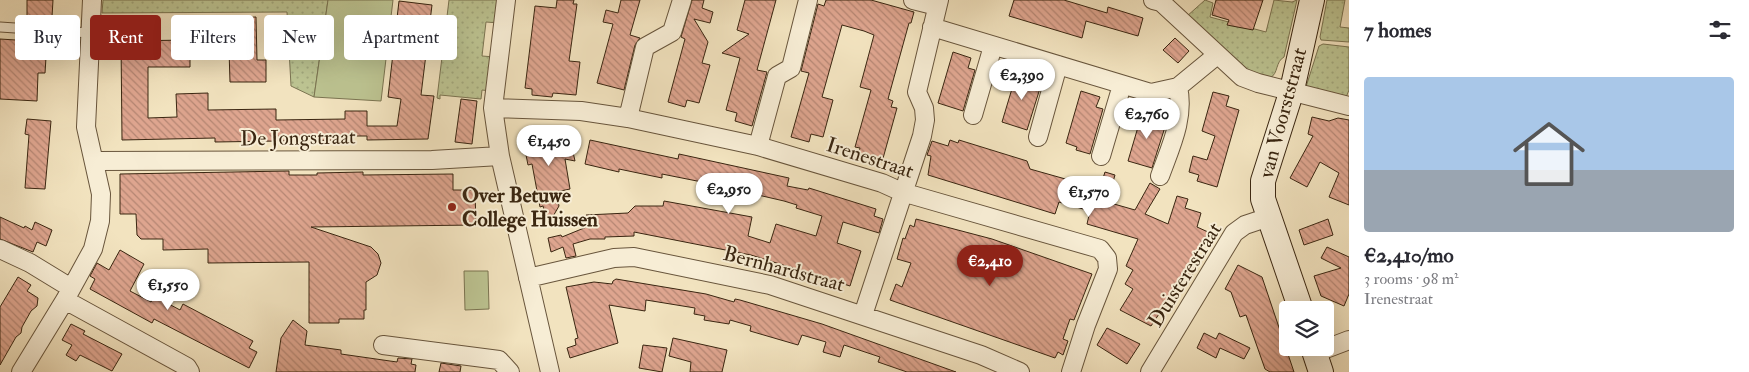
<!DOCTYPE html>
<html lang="en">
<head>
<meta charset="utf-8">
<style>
  body { margin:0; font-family:"IM FELL Double Pica",serif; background:#f7f7f7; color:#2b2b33; height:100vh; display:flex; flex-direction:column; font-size:19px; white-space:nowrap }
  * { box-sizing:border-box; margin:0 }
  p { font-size:16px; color:#7c7c81 }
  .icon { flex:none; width:28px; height:28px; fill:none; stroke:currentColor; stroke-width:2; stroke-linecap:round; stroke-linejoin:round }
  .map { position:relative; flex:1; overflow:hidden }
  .panel { display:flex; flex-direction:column; background:#fff; width:400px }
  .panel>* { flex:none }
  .hud { position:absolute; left:15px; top:15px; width:475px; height:45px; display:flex; gap:10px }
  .buttons { position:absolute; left:1279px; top:301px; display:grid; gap:10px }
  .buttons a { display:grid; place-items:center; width:55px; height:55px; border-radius:5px; background:#fff; box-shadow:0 5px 20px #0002; font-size:25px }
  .price { position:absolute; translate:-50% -42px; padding:0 11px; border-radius:18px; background:#fff; color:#222; font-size:16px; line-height:32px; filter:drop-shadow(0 1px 2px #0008) }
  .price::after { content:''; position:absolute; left:50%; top:30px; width:15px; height:11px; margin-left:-8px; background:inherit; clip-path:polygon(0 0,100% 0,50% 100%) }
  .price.active { background:#8f2418; color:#fff }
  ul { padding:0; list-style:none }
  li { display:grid; align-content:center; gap:10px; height:265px; padding:0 15px }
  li+li { border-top:1px solid #e1e1e2 }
  li span { display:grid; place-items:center; height:155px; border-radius:5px; color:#555 }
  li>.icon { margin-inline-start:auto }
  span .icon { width:90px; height:90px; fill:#fffc; stroke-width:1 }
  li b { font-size:21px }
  h2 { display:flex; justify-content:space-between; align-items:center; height:60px; padding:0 15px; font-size:21px }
  .chip { padding:0 18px; border-radius:5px; background:#fff; box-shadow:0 5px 20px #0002; font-size:18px; line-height:45px }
  .chip.active { background:#8f2418; color:#fff }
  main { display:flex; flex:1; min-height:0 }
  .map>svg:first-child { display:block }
</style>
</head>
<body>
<main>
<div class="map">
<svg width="1349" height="372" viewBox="0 0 1349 372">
  <defs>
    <pattern id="grass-dots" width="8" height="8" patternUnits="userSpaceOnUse" patternTransform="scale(1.25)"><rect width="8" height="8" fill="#bcc391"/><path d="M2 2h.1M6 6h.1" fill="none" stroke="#a2a77c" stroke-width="1.8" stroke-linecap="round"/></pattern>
    <pattern id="building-back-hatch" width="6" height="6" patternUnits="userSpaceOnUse" patternTransform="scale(1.25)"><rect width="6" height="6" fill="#dea58f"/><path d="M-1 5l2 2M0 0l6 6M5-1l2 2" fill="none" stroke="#b58673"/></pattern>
  </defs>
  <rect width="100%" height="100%" fill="#f2e3bf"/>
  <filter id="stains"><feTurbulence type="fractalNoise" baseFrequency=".004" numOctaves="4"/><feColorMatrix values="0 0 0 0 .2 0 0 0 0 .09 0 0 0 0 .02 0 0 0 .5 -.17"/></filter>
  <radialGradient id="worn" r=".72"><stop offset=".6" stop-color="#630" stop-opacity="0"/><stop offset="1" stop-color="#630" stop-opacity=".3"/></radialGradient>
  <!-- grass -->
  <path fill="url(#grass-dots)" stroke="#7b7451" d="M103,0H328L314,97L291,86L287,12L102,13Z
    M449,0H502L499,23L486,22L482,56L495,57L491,91L482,90L481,99L440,95V99L437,98Z
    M1205,0L1213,3L1210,17L1266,32L1274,0L1292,2L1297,0L1284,57C1275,62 1279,73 1270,78L1247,71L1186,17Z
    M1327,0H1345L1340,27L1349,28V42L1321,40L1320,37Z
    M1323,44L1349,47V90L1345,100L1305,90L1319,46Z"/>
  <!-- green -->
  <path fill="#bcc391" stroke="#7b7451" d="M328,0H393L381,101L314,97Z
    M464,271H488L489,309L465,310Z"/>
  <!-- building -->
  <path fill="url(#building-back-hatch)" stroke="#3a2611" d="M27,0H53L52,17L27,16Z
    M557,0H574L573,4H577L569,61L580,62L576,95L553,93L552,97L532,95V89L525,88L535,6L556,8Z
    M621,0H640L630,35L640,38L635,45L624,90L597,83L613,24L603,22L606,10L618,13Z
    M692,0H704L702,8L713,12L710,23L694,19L708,42L702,63L710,65L699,103L687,100L685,107L668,102L685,39L681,37Z
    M745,0H776L757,70L767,72L752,126L735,121L737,113L726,110L740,58L722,53L749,34L737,30Z
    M826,0H871L914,12L911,23H909L888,99L893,101L891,107L897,108L882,162L858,156L860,148L855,147L871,90L860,87L874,35L864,31L842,25L822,97L833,100L823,137L811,134L809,142L791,137L809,73L801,71L818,4L824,6Z
    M1014,0H1064L1107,13L1108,7L1143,18L1138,36L1086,21L1082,38L1009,16Z
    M1216,0H1263L1253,30L1227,25L1229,20L1212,15Z
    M399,1L432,5L421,95L434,96L428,139L367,140V136H341V140L215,142V138L122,140L121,41L190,40V67H148V118L177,117L176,94L208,93V110L276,109V120L345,119V111H367V126H397L401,99L388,97Z
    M256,17L257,60H266V82H230L228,18Z
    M1175,38L1189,51L1178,63L1163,50Z
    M0,39L47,42L45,73H38L37,101L0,99Z
    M953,52L971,58L968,68L975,70L963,111L938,103Z
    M1017,72L1035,77L1033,83L1041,85L1027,130L1002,122Z
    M1081,91L1100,97L1096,107L1103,109L1090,154L1076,150L1077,147L1066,143Z
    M1213,92L1229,96L1226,106L1239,110L1217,187L1197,181L1199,175L1189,172L1193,156L1207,160L1215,136L1202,131Z
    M461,99L477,101L472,144L455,142Z
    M1143,110L1161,116L1158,125L1165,127L1152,168L1128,161Z
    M1312,117L1329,121L1338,118L1349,120V205L1329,197L1339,173L1320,162L1307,187L1290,178L1313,136L1308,134Z
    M27,119L51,121L45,189L25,188L29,135L25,134Z
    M544,130L546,138L569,134L575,161L565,159L570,189L556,192L559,206L548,225L543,206L540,207L532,164L528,165L522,135Z
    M590,140L678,159L679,154L789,178L787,186L808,190L809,188L876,209L874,216L883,219L879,233L843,222L837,243L861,251L850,286L751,255L634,232V236L605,237V239H590L573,244L576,256L566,258L563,247L551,252L548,238L561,235L562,237L589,226L586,215L628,213L635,206H663L664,201L752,217L748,236L770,243L776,224L816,236L822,216L796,208L797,205L784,201L702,182L662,174V178L619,169V172L585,164Z
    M950,140L958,143L959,140L1027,161L1030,169L1076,182L1074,191L1097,197L1105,172L1115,175L1107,202L1135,210L1150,183L1160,189L1145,214L1168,224L1177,196L1188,199L1185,208L1201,213L1197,227L1208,232L1198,255L1201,256L1191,278L1184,276L1163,312L1161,311L1151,326L1120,310L1133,289L1125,284L1133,270L1126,266L1138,239L1087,224L1090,211L1059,202L1055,214L928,175L931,156L927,155L932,141L948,146Z
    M289,171V175H317V173L363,172V175L453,174V190H475L476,225L311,227L371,247L378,254L381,263L377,275L366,282V310H364V319H339V323H309V262L208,263V249L163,250V239H141L137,235L136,214H120V174Z
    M0,217L24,228L25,226L32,230L35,222L52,230L46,246L37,242L33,252L0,239Z
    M916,219L992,239L1092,274L1074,320L1070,319L1063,339L1068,341L1063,355L1058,352L1055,358L890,300L896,284L902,287L911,263L897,259L903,238L905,239L910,225L914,227Z
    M1328,219L1333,235L1304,245L1299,230Z
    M1327,247L1349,257V294L1344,306L1321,296L1314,276L1341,268L1321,258Z
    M120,250L144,264L130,291L151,302L154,296L180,310L183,304L253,341L249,348L257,352L249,368L154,319L152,323L90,289L95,279L90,276L97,263L109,270Z
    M1238,265L1262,277L1294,372H1270L1265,369L1246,315L1240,317L1231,292L1225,289Z
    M18,277L31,285L27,291L38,298L37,306L31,311L22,327L21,333L16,337L0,365V307Z
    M616,279L706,294L734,302L735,299L740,300L822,324L956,372H907L878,362L880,357L844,345L840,357L823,352L826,342L802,335L798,345L750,331L751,326L730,320L729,324L704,320L705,316L694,314L695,308L646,300L645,311L609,305L618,343L570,358L567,348L576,345L575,339L578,338L566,287L594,282L612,284L613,281Z
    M293,320L307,331L305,345L341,350V354L397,362L398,358L412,359L411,364L416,365L415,372H276L281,338Z
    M71,324L85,331L83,334L122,354L112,371L80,355L76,361L66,355L72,345L62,340Z
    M1107,328L1140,344L1127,364L1097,345Z
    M1204,333L1216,339L1219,333L1250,348L1244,359L1220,348L1216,358L1197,348Z
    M673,338L727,350L722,372H690L691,362L669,356Z
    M643,345L667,348L662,372L639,368Z
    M441,363L461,366L460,372H439Z"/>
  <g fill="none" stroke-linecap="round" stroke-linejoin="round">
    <defs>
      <path id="lane" d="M0,27L90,33"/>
      <path id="street" d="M506,0L493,108L500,156L550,372
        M913,0L937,6
        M1153,0L1161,2L1242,77L1258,83L1349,106
        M932,27L1151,93L1178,87L1217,55
        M493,108L581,111L628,118L758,146L882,183L902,192L1100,249L1107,258L1108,269L1086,325L1071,372
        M973,115L993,46
        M628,118L645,47L672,32L682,0
        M1038,137L1058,65
        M758,146L777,76L791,68L808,0
        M1101,156L1122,85
        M95,161L432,160L500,156
        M1160,176C1170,148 1185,118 1178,87
        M0,249L30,263L71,288
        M528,278L614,258L634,257L770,285L981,355L1020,372
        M65,300L187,367L190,372
        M863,315L922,136L925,120L924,108L917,92L939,0
        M383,345L499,360L510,372
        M1315,353L1349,340
        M21,372L65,300L93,249L100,221L101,194L86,127L92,0
        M1150,372L1234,233L1245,225L1269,217"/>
      <path id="secondary" d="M1301,310L1263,199V181L1292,90L1312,0
        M1313,348L1321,372"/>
    </defs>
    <!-- lane casing -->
    <use href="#lane" stroke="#68553c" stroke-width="11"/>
    <!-- street casing -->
    <use href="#street" stroke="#68553c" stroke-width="20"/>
    <!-- secondary casing -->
    <use href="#secondary" stroke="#3a2611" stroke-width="26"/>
    <!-- lane -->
    <use href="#lane" stroke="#f7edd5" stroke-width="9"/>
    <!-- street -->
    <use href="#street" stroke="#f7edd5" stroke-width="18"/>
    <!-- secondary -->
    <use href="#secondary" stroke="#f7edd5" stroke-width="24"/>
  </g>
  <!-- markers -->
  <circle fill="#8f2418" stroke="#f7edd5" stroke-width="2" cx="452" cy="207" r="5"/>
  <g text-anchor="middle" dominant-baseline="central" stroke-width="4" stroke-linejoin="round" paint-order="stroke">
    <!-- street labels -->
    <g font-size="21" fill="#3a2611" stroke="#f7edd5">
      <text transform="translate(1283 113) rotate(-75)">van Voorststraat</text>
      <text transform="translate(298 138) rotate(-1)">De Jongstraat</text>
      <text transform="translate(870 158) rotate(18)">Irenestraat</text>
      <text transform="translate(784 269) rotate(15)">Bernhardstraat</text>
      <text transform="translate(1185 275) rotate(-58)">Duisterestraat</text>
    </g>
    <!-- poi labels -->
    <g font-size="21" font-weight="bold" fill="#3a2611" stroke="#f7edd5" text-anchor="start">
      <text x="462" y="195">Over Betuwe<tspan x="462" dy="24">College Huissen</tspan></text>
    </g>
  </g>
  <rect width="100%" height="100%" filter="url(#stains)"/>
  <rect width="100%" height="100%" fill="url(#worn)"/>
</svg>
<div class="buttons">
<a><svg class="icon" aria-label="layers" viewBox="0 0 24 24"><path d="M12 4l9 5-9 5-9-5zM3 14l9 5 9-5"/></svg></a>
</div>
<b class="price" style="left:1022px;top:101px">€2,390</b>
<b class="price" style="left:1147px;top:140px">€2,760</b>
<b class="price" style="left:549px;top:167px">€1,450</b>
<b class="price" style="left:729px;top:215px">€2,950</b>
<b class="price" style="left:1089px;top:218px">€1,570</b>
<b class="price active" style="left:990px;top:287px">€2,410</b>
<b class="price" style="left:168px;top:311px">€1,550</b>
<div class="hud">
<a class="chip">Buy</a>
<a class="chip active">Rent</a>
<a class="chip">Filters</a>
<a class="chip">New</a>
<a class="chip">Apartment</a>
</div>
</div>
<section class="panel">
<h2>7 homes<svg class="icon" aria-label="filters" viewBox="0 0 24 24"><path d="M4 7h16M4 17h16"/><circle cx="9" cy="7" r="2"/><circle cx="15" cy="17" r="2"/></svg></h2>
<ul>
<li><span style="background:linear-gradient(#a9c7e8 60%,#9aa5b1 0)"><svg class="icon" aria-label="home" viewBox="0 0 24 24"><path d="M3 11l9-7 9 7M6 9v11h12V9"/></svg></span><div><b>€2,410/mo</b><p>3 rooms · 98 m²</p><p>Irenestraat</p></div></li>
</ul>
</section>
</main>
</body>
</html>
